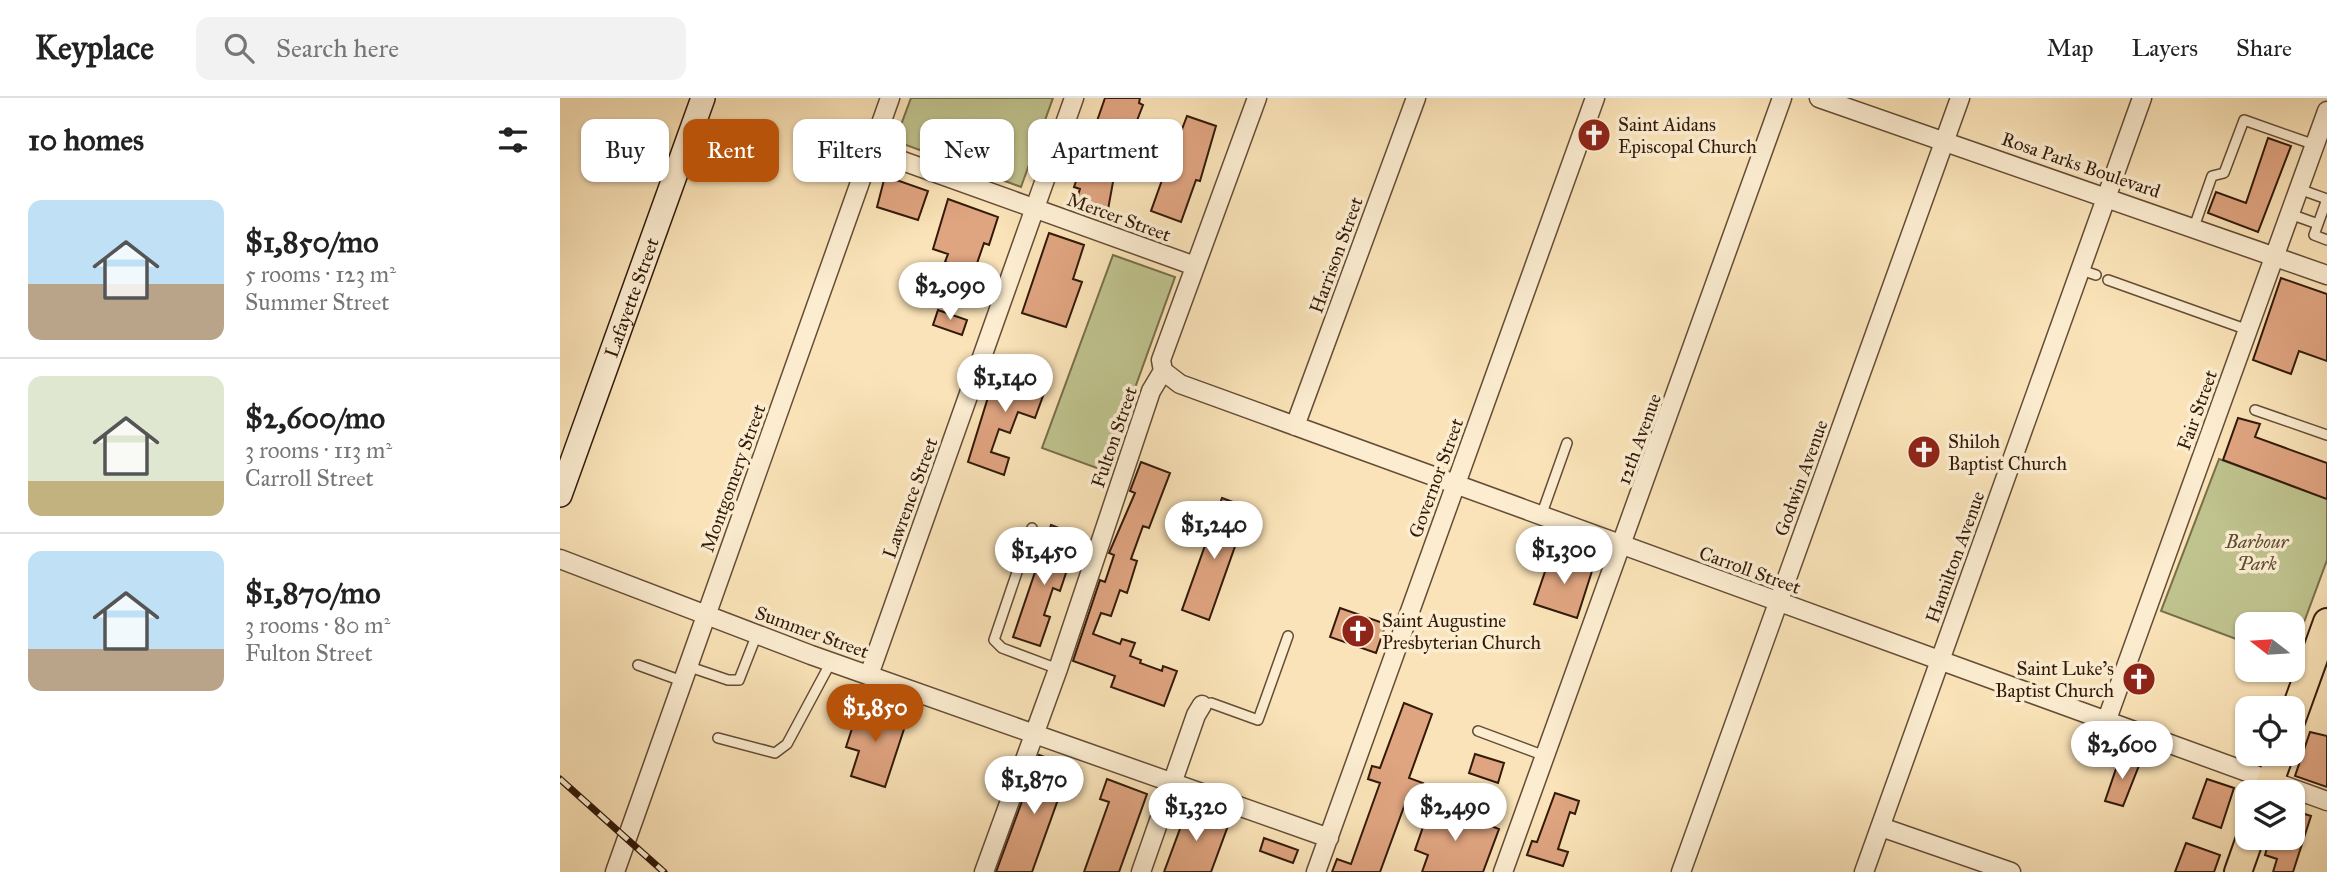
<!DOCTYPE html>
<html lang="en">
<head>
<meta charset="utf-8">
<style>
  body { margin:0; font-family:"IM FELL Great Primer",serif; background:#f2f2f2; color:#222; height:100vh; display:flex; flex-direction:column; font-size:26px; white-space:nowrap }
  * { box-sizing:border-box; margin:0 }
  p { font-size:23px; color:#767676 }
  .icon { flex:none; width:38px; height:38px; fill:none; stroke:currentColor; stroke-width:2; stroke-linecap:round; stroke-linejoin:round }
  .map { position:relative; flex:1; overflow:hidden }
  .drawer { display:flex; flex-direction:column; background:#fff; width:560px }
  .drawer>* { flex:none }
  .guide { position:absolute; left:21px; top:21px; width:665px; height:63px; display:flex; gap:14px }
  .needle { width:46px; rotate:287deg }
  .fabs { position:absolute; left:1675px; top:514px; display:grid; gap:14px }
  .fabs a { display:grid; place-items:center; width:70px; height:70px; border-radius:14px; background:#fff; box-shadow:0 2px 5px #0004; font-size:35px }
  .price { position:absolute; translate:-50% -60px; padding:0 16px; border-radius:24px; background:#fff; color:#222; font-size:23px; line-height:46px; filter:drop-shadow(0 2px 4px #0008) }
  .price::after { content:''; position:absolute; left:50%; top:42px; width:21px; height:16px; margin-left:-10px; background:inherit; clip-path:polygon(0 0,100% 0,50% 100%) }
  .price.on { background:#b45309; color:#fff }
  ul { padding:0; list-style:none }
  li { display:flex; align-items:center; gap:21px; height:175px; padding:0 28px }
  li+li { border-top:2px solid #e0e0e0 }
  li span { display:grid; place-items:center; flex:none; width:196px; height:140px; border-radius:14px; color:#555 }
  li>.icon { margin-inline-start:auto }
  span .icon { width:84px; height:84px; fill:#fffc; stroke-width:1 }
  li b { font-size:30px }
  h2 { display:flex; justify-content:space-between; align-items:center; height:84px; padding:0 28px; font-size:30px }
  .pill { padding:0 24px; border-radius:14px; background:#fff; box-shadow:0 2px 5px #0004; font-size:24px; line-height:63px }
  .pill.on { background:#b45309; color:#fff }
  header { display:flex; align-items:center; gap:42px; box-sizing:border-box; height:98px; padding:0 35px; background:#fff; border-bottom:2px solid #e0e0e0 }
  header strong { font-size:33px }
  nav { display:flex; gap:38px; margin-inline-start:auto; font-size:24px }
  .search { width:490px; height:63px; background:#f2f2f2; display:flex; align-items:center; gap:18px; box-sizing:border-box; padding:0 24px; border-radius:14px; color:#767676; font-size:26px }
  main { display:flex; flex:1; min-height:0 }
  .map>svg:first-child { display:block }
</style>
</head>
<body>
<header>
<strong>Keyplace</strong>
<div class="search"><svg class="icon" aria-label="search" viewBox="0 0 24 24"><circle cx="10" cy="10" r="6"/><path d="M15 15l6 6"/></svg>Search here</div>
<nav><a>Map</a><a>Layers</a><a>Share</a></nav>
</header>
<main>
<section class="drawer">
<h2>10 homes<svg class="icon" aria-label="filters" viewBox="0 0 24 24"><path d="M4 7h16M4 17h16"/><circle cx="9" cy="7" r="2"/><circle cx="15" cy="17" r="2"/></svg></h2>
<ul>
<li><span style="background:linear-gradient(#bfe0f5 60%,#b9a48a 0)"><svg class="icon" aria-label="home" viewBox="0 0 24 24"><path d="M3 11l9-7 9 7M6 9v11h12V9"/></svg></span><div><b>$1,850/mo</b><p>5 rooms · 123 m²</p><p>Summer Street</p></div></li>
<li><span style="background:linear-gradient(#dfe7d0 75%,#c2b280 0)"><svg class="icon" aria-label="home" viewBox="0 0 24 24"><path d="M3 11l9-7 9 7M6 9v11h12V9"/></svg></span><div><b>$2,600/mo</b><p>3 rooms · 113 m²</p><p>Carroll Street</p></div></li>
<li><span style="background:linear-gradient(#bfe0f5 70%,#b9a48a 0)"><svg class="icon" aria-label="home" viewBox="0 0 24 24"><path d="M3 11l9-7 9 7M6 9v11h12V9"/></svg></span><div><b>$1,870/mo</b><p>3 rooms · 80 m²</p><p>Fulton Street</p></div></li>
</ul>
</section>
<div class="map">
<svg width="1767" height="774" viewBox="0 0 1767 774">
  <rect width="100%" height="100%" fill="#fae3b8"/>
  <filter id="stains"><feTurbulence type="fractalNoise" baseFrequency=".00286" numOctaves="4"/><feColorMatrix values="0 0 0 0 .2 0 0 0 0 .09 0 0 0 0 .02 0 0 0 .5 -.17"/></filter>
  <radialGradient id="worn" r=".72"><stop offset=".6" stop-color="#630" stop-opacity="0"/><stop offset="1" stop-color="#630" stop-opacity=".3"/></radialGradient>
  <!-- green -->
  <path fill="#bfc38e" stroke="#786e4c" stroke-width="2" d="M351,0H493L461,89L335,43Z
    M553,157L615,179L545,373L482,350Z
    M1659,361L1767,401V462L1733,554L1732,527H1687V545L1601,513Z"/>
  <!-- building -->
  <path fill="#dfa480" stroke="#321a0a" stroke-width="2" d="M545,0H580L579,5L583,7L553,84L547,117L515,106L520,91L514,89Z
    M627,18L656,28L640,83L636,82L621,124L591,113L606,71L601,70L607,53L613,55Z
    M1708,40L1731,48L1698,134L1648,115L1656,94L1686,105Z
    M325,78L368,93L358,122L317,109Z
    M388,101L438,119L429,147L424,145L414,174L385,164L388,156L373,151Z
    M489,135L524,147L513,181L522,184L506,229L462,215Z
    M1721,180L1767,196V263L1739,253L1731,276L1693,262Z
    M378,212L407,222L402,237L373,227Z
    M438,267L488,284L475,320L458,314L450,335L439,331L431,354L449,360L444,377L408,364Z
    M1678,320L1700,326L1695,339L1767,365V401L1663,362Z
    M581,364L610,375L589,430L583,428L571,461L577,463L567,495L560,492L551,518L541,515L533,536L560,546L562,541L575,545L570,558L581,562L580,565L602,573L603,568L617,573L604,608L551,589L555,578L513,563L540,482L545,484L554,457L549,455L575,395L570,393Z
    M662,400L684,408L674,435L679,437L649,522L622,512Z
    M491,427L512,435L504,460L510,463L500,493L493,490L484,517L490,519L480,548L453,539Z
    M991,456L1033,470L1017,520L974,506Z
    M780,510L826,526L816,555L770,539Z
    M844,605L872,616L849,680L863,685L858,698L849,695L820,774H772L777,761L791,766L820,685L808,681L812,668L820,670Z
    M300,606L347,622L325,689L291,678L299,653L286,649Z
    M1750,634L1767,638V689L1735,678Z
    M915,656L944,665L938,685L909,675Z
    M479,657L510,668L472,774H436Z
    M1560,659L1580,665L1563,708L1545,703Z
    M547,681L587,696L559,774H524L549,704L540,701Z
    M1647,681L1674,690L1661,730L1633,720Z
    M995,695L1019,703L1015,716L1010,714L998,751L1008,754L1003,768L967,757L972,743L977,744Z
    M871,706L889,713L887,717L920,728L921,724L939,731L923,774H862L868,757L855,752Z
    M622,708L669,725L651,774H604L621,728L616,726Z
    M1732,712L1751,718L1733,774H1713L1717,761L1705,757L1710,740H1732Z
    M704,740L738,752L733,765L700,753Z
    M1626,745L1660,757L1654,774H1615Z"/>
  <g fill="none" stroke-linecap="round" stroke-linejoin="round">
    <defs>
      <path id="lane" d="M1739,91L1767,101
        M1767,101L1754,137L1767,142
        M1730,116L1758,126
        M1634,129L1652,78L1664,75L1684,22L1755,47
        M1521,172L1536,177
        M1548,182L1688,232
        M1695,312L1767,337
        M981,418L1007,345
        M472,430L434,542L442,550L498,571
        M78,567L122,583
        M127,568L168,582H179L197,536
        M642,607L651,605L698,622L728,538
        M918,633L985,658
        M158,640L215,655L227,646L271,564"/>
      <path id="street" d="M1259,0L1767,177
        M312,52L635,168
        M603,273L620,286L1767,703
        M735,328L856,0
        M0,461L251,557L769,740
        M309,577L514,0
        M1546,624L1767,13
        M1321,729L1451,774
        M55,774L330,0
        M424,774L498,571L591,293L603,273L601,262L697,0
        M581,774L636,617L642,607
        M756,774L1035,0
        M943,774L1222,0
        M1121,774L1400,0
        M1304,774L1582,0"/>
      <g id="secondary">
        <path id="s1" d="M0,397L143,0"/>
      </g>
      <path id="primary" d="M1732,621L1767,524
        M1706,695L1720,656
        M1678,774L1690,740"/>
    </defs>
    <!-- lane casing -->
    <use href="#lane" stroke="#644c36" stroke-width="12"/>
    <!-- street casing -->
    <use href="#street" stroke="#644c36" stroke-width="21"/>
    <!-- secondary casing -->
    <use href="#secondary" stroke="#321a0a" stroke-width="26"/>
    <!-- primary casing -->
    <use href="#primary" stroke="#321a0a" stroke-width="30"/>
    <!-- lane -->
    <use href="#lane" stroke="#fcedd1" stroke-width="9"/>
    <!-- street -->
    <use href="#street" stroke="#fcedd1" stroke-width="18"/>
    <!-- secondary -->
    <use href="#secondary" stroke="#fcedd1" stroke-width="23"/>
    <!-- primary -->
    <use href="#primary" stroke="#fae3b8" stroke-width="26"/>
    <defs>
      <path id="rail" d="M0,681L104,774"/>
    </defs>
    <!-- rail casing -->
    <use href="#rail" stroke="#321a0a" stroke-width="7"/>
    <!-- rail -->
    <use href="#rail" stroke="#fcedd1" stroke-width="4.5" stroke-dasharray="13" stroke-linecap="butt"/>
  </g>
  <!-- icons -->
  <defs>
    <symbol id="church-disc" viewBox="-11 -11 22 22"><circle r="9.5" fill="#8f2418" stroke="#fcedd1"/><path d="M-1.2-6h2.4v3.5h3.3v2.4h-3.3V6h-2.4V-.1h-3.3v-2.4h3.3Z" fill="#fff"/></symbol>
  </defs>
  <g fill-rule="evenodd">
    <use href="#church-disc" x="1015" y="18" width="38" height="38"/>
    <use href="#church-disc" x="1345" y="335" width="38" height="38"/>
    <use href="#church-disc" x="779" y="514" width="38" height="38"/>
    <use href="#church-disc" x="1560" y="562" width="38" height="38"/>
  </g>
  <g text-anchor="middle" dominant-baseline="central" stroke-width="7" stroke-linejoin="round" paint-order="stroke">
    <!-- poi labels -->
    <g font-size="19" fill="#321a0a" stroke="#fcedd1" text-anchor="start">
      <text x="1058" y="26">Saint Aidans<tspan x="1058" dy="22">Episcopal Church</tspan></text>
      <text x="1388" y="343">Shiloh<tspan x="1388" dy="22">Baptist Church</tspan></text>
      <text x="822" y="522">Saint Augustine<tspan x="822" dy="22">Presbyterian Church</tspan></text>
      <text x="1554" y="570" text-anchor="end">Saint Luke's<tspan x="1554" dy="22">Baptist Church</tspan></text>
    </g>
    <!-- street labels -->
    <g font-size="19" fill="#321a0a" stroke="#fcedd1">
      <text transform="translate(1521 67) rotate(19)">Rosa Parks Boulevard</text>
      <text transform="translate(559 119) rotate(20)">Mercer Street</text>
      <text transform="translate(776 157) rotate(-70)">Harrison Street</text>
      <text stroke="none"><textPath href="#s1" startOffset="210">Lafayette Street</textPath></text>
      <text transform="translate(1637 312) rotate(-70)">Fair Street</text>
      <text transform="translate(554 339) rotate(-71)">Fulton Street</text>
      <text transform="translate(1079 341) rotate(-70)">12th Avenue</text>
      <text transform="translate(173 380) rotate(-70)">Montgomery Street</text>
      <text transform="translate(876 380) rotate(-70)">Governor Street</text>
      <text transform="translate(1241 380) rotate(-70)">Godwin Avenue</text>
      <text transform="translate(350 400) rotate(-70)">Lawrence Street</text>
      <text transform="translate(1395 459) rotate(-70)">Hamilton Avenue</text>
      <text transform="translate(1190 472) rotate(20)">Carroll Street</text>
      <text transform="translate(252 534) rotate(20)">Summer Street</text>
    </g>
    <!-- park labels -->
    <g font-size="19" font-style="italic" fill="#5c4d32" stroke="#fcedd1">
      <text x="1697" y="443">Barbour<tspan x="1697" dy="22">Park</tspan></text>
    </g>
  </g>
  <rect width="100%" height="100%" filter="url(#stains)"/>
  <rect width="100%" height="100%" fill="url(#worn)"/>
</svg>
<div class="fabs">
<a><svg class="needle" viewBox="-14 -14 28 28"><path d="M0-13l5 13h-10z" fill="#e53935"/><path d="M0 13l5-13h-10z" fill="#767676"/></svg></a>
<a><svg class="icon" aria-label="locate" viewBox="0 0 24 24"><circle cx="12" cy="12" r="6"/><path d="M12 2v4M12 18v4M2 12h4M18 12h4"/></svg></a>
<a><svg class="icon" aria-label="layers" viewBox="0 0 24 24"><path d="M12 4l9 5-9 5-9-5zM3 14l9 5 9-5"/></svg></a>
</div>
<b class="price" style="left:390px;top:224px">$2,090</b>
<b class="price" style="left:445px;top:316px">$1,140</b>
<b class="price" style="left:654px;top:463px">$1,240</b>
<b class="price" style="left:1004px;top:488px">$1,300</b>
<b class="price" style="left:484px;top:489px">$1,450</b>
<b class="price on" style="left:315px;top:646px">$1,850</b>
<b class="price" style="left:1562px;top:683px">$2,600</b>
<b class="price" style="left:474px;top:718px">$1,870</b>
<b class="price" style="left:636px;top:745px">$1,320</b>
<b class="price" style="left:895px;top:745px">$2,490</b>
<div class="guide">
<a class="pill">Buy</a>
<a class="pill on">Rent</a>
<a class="pill">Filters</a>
<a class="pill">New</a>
<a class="pill">Apartment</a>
</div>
</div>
</main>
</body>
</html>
